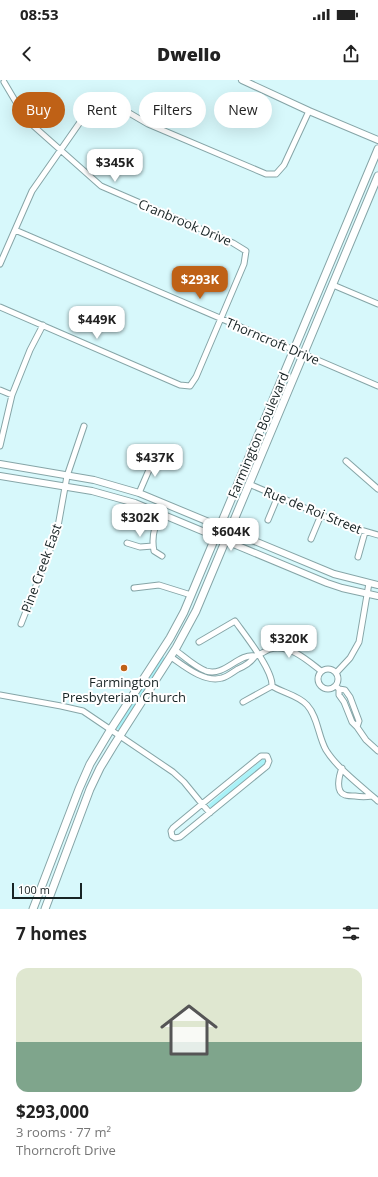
<!DOCTYPE html>
<html lang="en">
<head>
<meta charset="utf-8">
<style>
  body { margin:0; font-family:"Open Sans",sans-serif; background:#f2f2f2; color:#222; height:100vh; display:flex; flex-direction:column; font-size:15px; white-space:nowrap }
  * { box-sizing:border-box; margin:0 }
  p { font-size:13px; color:#767676 }
  .icon { flex:none; width:22px; height:22px; fill:none; stroke:currentColor; stroke-width:2; stroke-linecap:round; stroke-linejoin:round }
  .map { position:relative; height:829px; overflow:hidden }
  .sheet { display:flex; flex-direction:column; background:#fff; flex:1 }
  .sheet>* { flex:none }
  .guide { position:absolute; left:12px; top:12px; width:354px; height:36px; display:flex; gap:8px }
  .scale { position:absolute; left:12px; bottom:10px; width:70px; box-sizing:border-box; padding-left:4px; border:2px solid #172324; border-top:0; font-size:11px; line-height:14px; white-space:nowrap; color:#172324; -webkit-text-stroke:3px #fff; paint-order:stroke }
  .price { position:absolute; translate:-50% -34px; padding:0 9px; border-radius:8px; background:#fff; color:#222; font-size:13px; line-height:26px; filter:drop-shadow(0 1px 2px #0008) }
  .price::after { content:''; position:absolute; left:50%; top:24px; width:12px; height:9px; margin-left:-6px; background:inherit; clip-path:polygon(0 0,100% 0,50% 100%) }
  .price.active { background:#bf6116; color:#fff }
  ul { padding:0; list-style:none }
  li { display:grid; align-content:center; gap:8px; height:212px; padding:0 16px }
  li span { display:grid; place-items:center; height:124px; border-radius:12px; color:#555 }
  li>.icon { margin-inline-start:auto }
  span .icon { width:72px; height:72px; fill:#fffc; stroke-width:1 }
  li b { font-size:17px }
  h2 { display:flex; justify-content:space-between; align-items:center; height:48px; padding:0 16px; font-size:17px }
  .pill { padding:0 14px; border-radius:18px; background:#fff; box-shadow:0 4px 16px #0002; font-size:14px; line-height:36px }
  .pill.active { background:#bf6116; color:#fff }
  .status { display:flex; justify-content:space-between; align-items:center; height:28px; padding:0 20px; background:#fff; direction:ltr }
  .status svg { height:11px; fill:currentColor }
  header { display:flex; justify-content:space-between; align-items:center; height:52px; padding:0 16px; background:#fff; font-size:18px; font-weight:800 }
  .map>svg:first-child { display:block }
</style>
</head>
<body>
<div class="status"><b>08:53</b><svg viewBox="0 0 49 12"><path d="M0 12V9h3v3zM5 12V6h3v6zM10 12V3h3v9zM15 12V0h3v12zM26 1h20v11H26zM47 4h2v5h-2z"/></svg></div>
<header><svg class="icon" aria-label="back" viewBox="0 0 24 24"><path d="M15 5l-7 7 7 7"/></svg>Dwello<svg class="icon" aria-label="share" viewBox="0 0 24 24"><path d="M12 15V3M7 8l5-5 5 5M5 13v7h14v-7"/></svg></header>
<div class="map">
<svg width="378" height="829" viewBox="0 0 378 829">
  <rect width="100%" height="100%" fill="#d7f8fb"/>
  <!-- green -->
  <path fill="#aaf2f8" d="M162,576L164,577V579L144,614L120,650L117,649V647Z
    M263,679L267,680L266,684L213,727H210L208,725Z"/>
  <g fill="none" stroke-linecap="round" stroke-linejoin="round">
    <defs>
      <path id="minor" d="M15,150L378,306
        M0,184L32,111L92,25L102,17L148,44L266,94H276L284,85L309,31
        M333,205L378,224
        M0,227L180,305L190,306L196,297L244,184L246,171L233,163L101,106L29,42L23,34L4,2
        M0,310L12,315
        M0,366L12,315L30,270L43,245
        M346,381L378,409
        M249,404L347,446L378,455
        M139,413L155,376
        M161,434C154,446 151,457 154,471L162,476
        M268,440L278,416
        M311,459L321,435
        M127,463L140,467L153,466
        M358,477L365,452
        M134,508L159,505L191,515
        M21,544L57,452L67,396L84,346
        M199,562L235,541C245,555 273,590 272,606
        M256,576C261,574 265,571 270,569C290,564 307,580 321,591
        M171,577C184,586 204,603 222,598C227,597 233,592 238,589C245,586 251,583 255,576C238,573 225,597 206,591C195,587 185,577 175,570
        M318 599a10 10 0 1 1 20 0a10 10 0 1 1-20 0Z
        M336,593L350,578L359,562L369,503
        M272,606C283,613 298,615 307,625C318,637 318,656 326,670C337,688 362,707 378,721
        M336,606L339,609L345,610L350,617L359,641L357,647L352,642L344,622L339,615V609
        M0,615L61,626L83,631L173,692L184,702L202,724L261,676H267L269,681L267,686L180,757L175,758L172,756L171,751L173,748L202,724L210,733
        M243,622L272,606
        M357,647L366,660L378,671
        M342,688C339,696 335,712 345,715C348,716 352,716 355,716C361,717 366,717 372,716"/>
      <path id="tertiary" d="M242,0L309,31L378,60
        M0,384L94,400L139,413L334,494L378,505
        M0,396L92,411L135,423L327,503L342,508L378,516"/>
      <path id="secondary" d="M33,829L79,709L90,684L111,649L170,558L184,532L378,69
        M45,829L90,709L100,688L114,665L176,568L196,531L378,96"/>
    </defs>
    <!-- minor casing -->
    <use href="#minor" stroke="#86a5a7" stroke-width="7"/>
    <!-- tertiary casing -->
    <use href="#tertiary" stroke="#86a5a7" stroke-width="8"/>
    <!-- secondary casing -->
    <use href="#secondary" stroke="#86a5a7" stroke-width="9"/>
    <!-- minor -->
    <use href="#minor" stroke="#fff" stroke-width="5"/>
    <!-- tertiary -->
    <use href="#tertiary" stroke="#fff" stroke-width="6"/>
    <!-- secondary -->
    <use href="#secondary" stroke="#fff" stroke-width="7"/>
  </g>
  <!-- markers -->
  <circle fill="#bf6116" stroke="#fff" stroke-width="1.5" cx="124" cy="588" r="4"/>
  <g text-anchor="middle" dominant-baseline="central" stroke-width="4" stroke-linejoin="round" paint-order="stroke">
    <!-- street labels -->
    <g font-size="13" fill="#172324" stroke="#fff">
      <text transform="translate(185 142) rotate(23)">Cranbrook Drive</text>
      <text transform="translate(273 261) rotate(23)">Thorncroft Drive</text>
      <text transform="translate(258 355) rotate(-67)">Farmington Boulevard</text>
      <text transform="translate(313 430) rotate(22)">Rue de Roi Street</text>
      <text transform="translate(41 488) rotate(-70)">Pine Creek East</text>
    </g>
    <!-- poi labels -->
    <g font-size="13" fill="#172324" stroke="#fff">
      <text x="124" y="602">Farmington<tspan x="124" dy="15">Presbyterian Church</tspan></text>
    </g>
  </g>
</svg>
<div class="scale">100 m</div>
<b class="price" style="left:115px;top:103px">$345K</b>
<b class="price active" style="left:200px;top:220px">$293K</b>
<b class="price" style="left:97px;top:260px">$449K</b>
<b class="price" style="left:155px;top:398px">$437K</b>
<b class="price" style="left:140px;top:458px">$302K</b>
<b class="price" style="left:231px;top:472px">$604K</b>
<b class="price" style="left:289px;top:579px">$320K</b>
<div class="guide">
<a class="pill active">Buy</a>
<a class="pill">Rent</a>
<a class="pill">Filters</a>
<a class="pill">New</a>
</div>
</div>
<section class="sheet">
<h2>7 homes<svg class="icon" aria-label="filters" viewBox="0 0 24 24"><path d="M4 7h16M4 17h16"/><circle cx="9" cy="7" r="2"/><circle cx="15" cy="17" r="2"/></svg></h2>
<ul>
<li><span style="background:linear-gradient(#dfe7d0 60%,#7fa58c 0)"><svg class="icon" aria-label="home" viewBox="0 0 24 24"><path d="M3 11l9-7 9 7M6 9v11h12V9"/></svg></span><div><b>$293,000</b><p>3 rooms · 77 m²</p><p>Thorncroft Drive</p></div></li>
</ul>
</section>
</body>
</html>
